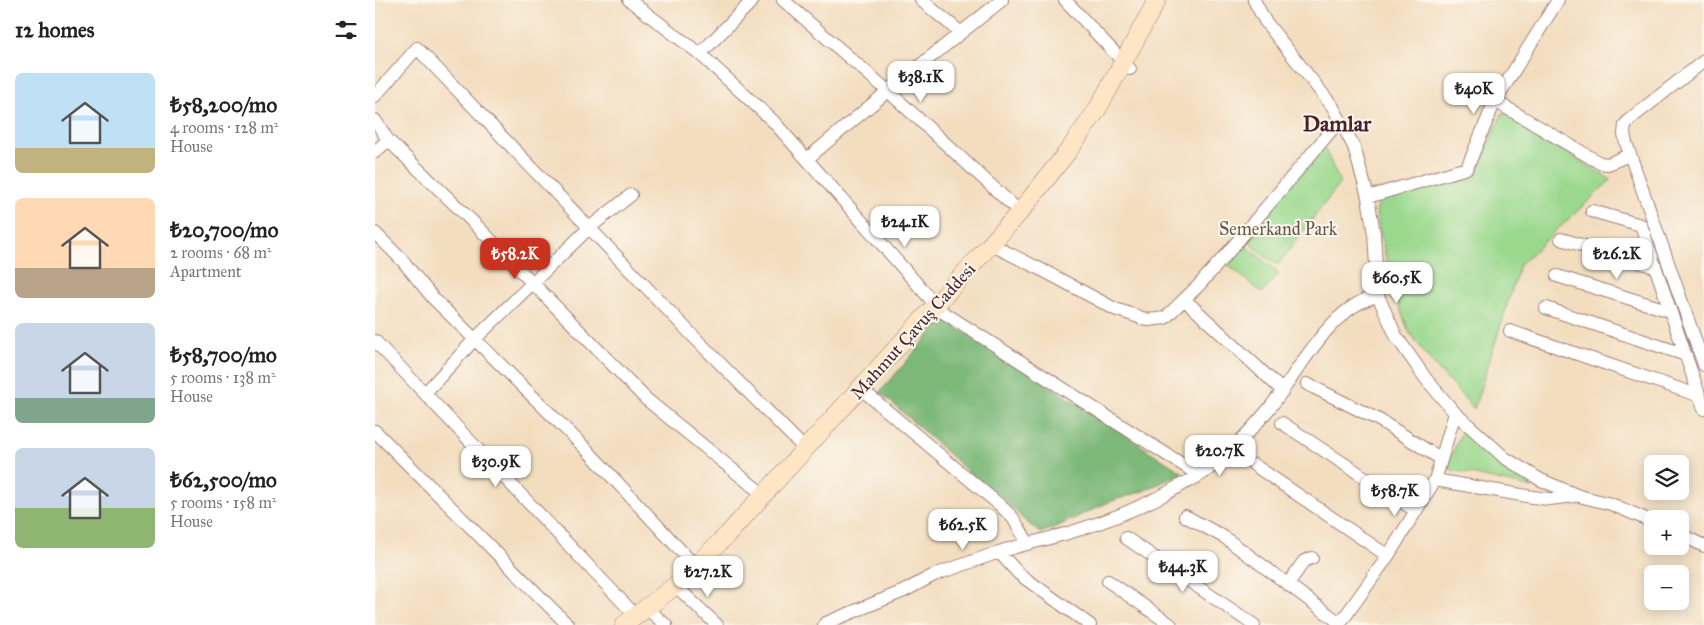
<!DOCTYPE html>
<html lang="en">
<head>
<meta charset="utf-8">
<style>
  body { margin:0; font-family:"IM FELL Great Primer",serif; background:#f6f6f6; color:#222; height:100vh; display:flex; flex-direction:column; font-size:19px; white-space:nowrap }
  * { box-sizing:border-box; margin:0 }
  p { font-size:16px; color:#767676 }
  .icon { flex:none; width:28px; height:28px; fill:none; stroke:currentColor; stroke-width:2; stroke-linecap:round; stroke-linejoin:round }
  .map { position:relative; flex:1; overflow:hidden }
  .drawer { display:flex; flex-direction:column; background:#fff; width:375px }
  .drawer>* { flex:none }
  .fabs { position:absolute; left:1269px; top:455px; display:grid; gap:10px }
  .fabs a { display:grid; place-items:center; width:45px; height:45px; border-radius:8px; background:#fff; box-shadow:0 2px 12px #0003; font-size:25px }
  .price { position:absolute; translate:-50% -42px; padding:0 11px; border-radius:10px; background:#fff; color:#222; font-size:16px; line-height:32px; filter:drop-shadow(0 1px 2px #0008) }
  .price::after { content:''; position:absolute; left:50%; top:30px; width:15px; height:11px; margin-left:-8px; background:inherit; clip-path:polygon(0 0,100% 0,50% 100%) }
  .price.current { background:#c8321e; color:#fff }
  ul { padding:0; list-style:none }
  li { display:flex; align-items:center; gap:15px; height:125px; padding:0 15px }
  li span { display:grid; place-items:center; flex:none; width:140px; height:100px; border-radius:8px; color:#555 }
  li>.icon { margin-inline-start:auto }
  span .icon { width:60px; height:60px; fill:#fffc; stroke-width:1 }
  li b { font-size:21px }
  h2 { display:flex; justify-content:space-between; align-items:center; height:60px; padding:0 15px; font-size:21px }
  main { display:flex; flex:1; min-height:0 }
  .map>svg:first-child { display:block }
</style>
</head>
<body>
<main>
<section class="drawer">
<h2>12 homes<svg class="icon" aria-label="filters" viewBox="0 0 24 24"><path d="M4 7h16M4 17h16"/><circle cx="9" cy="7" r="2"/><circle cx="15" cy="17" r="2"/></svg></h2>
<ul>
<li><span style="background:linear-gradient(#bfe0f5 75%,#c2b280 0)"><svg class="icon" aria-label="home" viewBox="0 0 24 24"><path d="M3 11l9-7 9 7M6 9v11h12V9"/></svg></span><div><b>₺58,200/mo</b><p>4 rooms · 128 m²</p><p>House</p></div></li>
<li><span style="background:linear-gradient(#ffd9b3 70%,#b9a48a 0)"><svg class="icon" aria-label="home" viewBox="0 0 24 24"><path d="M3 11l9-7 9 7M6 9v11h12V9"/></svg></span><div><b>₺20,700/mo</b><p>2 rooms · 68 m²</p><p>Apartment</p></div></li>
<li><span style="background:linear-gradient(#c9d6e8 75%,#7fa58c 0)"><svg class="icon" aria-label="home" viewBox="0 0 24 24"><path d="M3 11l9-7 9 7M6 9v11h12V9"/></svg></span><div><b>₺58,700/mo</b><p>5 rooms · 138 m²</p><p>House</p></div></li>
<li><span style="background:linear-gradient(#c9d6e8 60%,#8fb573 0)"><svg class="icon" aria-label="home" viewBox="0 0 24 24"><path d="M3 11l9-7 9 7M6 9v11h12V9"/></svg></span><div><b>₺62,500/mo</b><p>5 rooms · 158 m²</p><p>House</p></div></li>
</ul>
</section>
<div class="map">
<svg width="1329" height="625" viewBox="0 0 1329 625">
  <rect width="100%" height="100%" fill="#fbf7ec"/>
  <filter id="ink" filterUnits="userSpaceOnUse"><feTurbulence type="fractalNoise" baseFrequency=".02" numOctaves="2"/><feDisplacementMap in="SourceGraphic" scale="10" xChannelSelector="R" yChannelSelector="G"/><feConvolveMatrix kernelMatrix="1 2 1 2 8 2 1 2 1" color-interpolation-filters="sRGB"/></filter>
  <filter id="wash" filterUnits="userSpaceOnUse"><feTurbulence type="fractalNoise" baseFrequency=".0096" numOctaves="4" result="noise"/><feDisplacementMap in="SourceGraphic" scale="20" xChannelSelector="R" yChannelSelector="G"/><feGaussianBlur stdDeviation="1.12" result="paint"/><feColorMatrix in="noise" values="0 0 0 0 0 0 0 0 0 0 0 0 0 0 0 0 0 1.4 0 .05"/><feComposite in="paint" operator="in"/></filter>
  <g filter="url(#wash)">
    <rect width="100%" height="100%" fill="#f3ddbf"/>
    <!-- green -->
    <path fill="#9ad88d" stroke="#727c5c" d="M1128,112L1236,180L1145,264L1099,409L1058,364L1034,332L1019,293L1001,214L1003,204L1008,199L1098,175Z
      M944,148L950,149L965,183L903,265L892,258L868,237Z
      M865,241L904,273L887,293L848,261Z
      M1088,428L1158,488L1074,469L1075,460Z"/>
    <!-- forest -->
    <path fill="#7bb878" stroke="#626c52" d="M568,319L666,380L808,473L768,491L734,502L681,527L665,533L647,518L625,495L600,478L505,392Z"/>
  </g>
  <g filter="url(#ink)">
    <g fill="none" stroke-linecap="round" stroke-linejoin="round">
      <defs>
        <path id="street" d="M254,0L325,54L398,121L566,311L824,475
          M408,0L513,91L432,159
          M546,0L585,32
          M627,0L513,91L645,212
          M690,0L755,69
          M879,0L890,21L958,107L979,147L993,197L999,234L1003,296L1021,336L1051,379L1080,413L1130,458L1166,480L1204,496L1236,504L1278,522
          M325,54L378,0
          M1329,61L1255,119L1250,125L1249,134L1251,143L1329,365
          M0,96L42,48L317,335L431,450
          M1120,101L1225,163L1233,164L1254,155
          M0,120L13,140L101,225L271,399L390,496
          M0,152L13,140
          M993,197L1092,168L1120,101L1183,0
          M1217,211L1266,225L1329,409
          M0,233L27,260L58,298L213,451L321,567
          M1186,239L1280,267
          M623,248L671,272L740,309L773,320L790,318L823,286L850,256L965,120
          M1182,276L1295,311
          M810,300L908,391
          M1171,308L1311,355
          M1135,331L1325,396
          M0,341L261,616
          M932,384L1004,420L1066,459
          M50,393L99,340L214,228L256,195
          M492,394L626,506L638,518L653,543
          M907,423L1041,511
          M0,431L193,625
          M879,465L1013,556
          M1060,480L1158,497L1174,499L1200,496
          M810,516L849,537L965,623
          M1305,534L1329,546
          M751,538L879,625
          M624,552C646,545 668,540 690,534C731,522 771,506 808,484C816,480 824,476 831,471C855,453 874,433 893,410C923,374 955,305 1003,296
          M733,581L796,625
          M913,584L929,561L937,558
          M305,590L342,625
          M277,613L291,625
          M449,625L451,623L529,591L559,575L624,552L644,574L715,625
          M964,625L1013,556L1060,480L1080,413"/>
        <path id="secondary" d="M249,625L301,585L353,534L645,212L694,150L722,110L782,0"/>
      </defs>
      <!-- street casing -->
      <use href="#street" stroke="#9e7e75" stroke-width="14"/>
      <!-- secondary casing -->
      <use href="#secondary" stroke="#9e7e75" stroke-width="19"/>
      <!-- street -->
      <use href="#street" stroke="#fff" stroke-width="12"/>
      <!-- secondary -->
      <use href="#secondary" stroke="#fde5c5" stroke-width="18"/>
    </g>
  </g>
  <g text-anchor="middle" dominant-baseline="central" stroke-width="4" stroke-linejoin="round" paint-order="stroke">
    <!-- park labels -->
    <g font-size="18" fill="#625648" stroke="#fbf7ec">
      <text x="903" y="229">Semerkand Park</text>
    </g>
    <!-- street labels -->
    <g font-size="18" fill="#4a1f2b" stroke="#fbf7ec">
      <text transform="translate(538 331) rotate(-48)">Mahmut Çavuş Caddesi</text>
    </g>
    <!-- district labels -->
    <g font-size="22" font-weight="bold" fill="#4a1f2b" stroke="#fbf7ec">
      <text x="962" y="123">Damlar</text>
    </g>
  </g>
</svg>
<div class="fabs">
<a><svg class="icon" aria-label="layers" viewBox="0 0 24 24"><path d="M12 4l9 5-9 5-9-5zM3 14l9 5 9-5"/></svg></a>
<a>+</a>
<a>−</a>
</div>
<b class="price" style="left:546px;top:103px">₺38.1K</b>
<b class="price" style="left:1099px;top:115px">₺40K</b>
<b class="price" style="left:530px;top:248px">₺24.1K</b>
<b class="price current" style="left:140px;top:280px">₺58.2K</b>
<b class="price" style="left:1242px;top:280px">₺26.2K</b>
<b class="price" style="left:1022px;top:304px">₺60.5K</b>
<b class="price" style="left:845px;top:477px">₺20.7K</b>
<b class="price" style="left:121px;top:488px">₺30.9K</b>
<b class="price" style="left:1020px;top:517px">₺58.7K</b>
<b class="price" style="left:588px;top:551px">₺62.5K</b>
<b class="price" style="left:808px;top:593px">₺44.3K</b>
<b class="price" style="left:333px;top:598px">₺27.2K</b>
</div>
</main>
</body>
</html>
